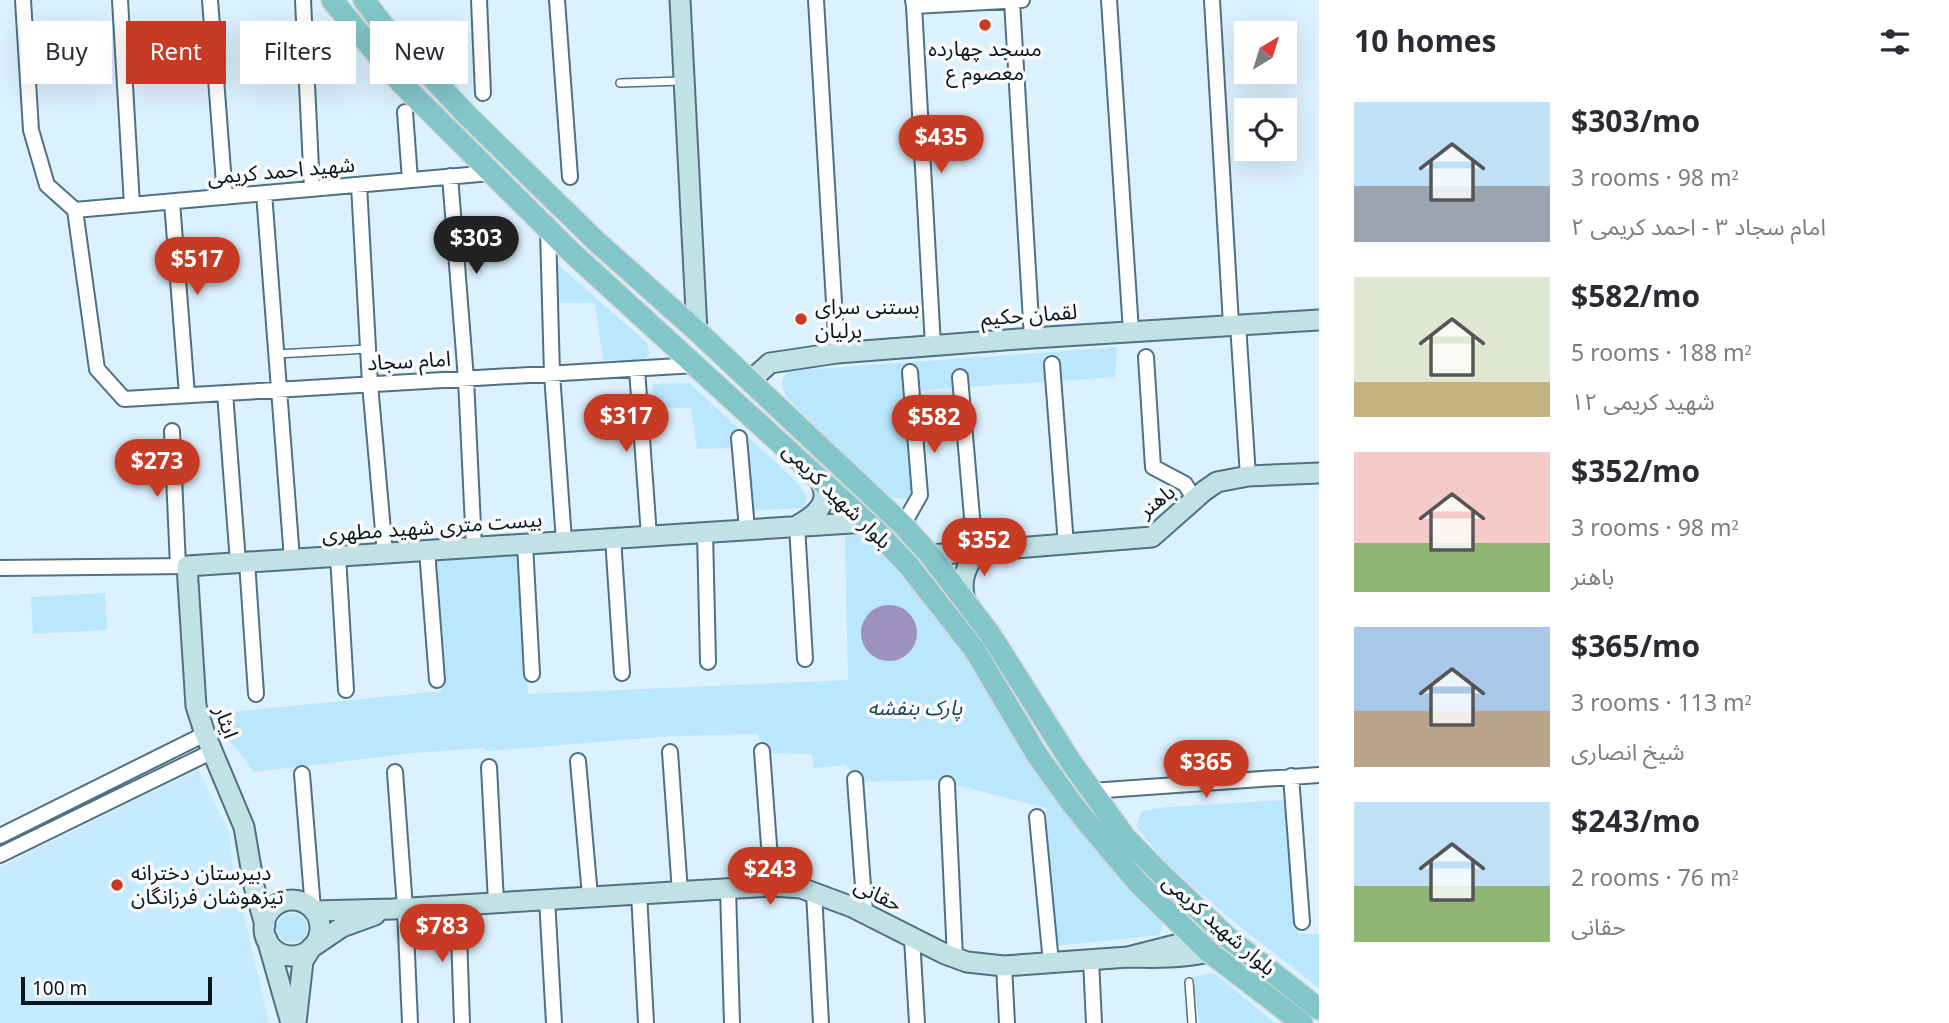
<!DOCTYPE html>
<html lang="en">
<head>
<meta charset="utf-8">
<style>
  body { margin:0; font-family:Georgia,"Noto Sans Arabic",serif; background:#f2f2f3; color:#2b2b33; height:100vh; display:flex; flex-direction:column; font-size:26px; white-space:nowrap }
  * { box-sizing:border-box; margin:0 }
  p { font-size:23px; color:#7c7c81 }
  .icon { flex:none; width:38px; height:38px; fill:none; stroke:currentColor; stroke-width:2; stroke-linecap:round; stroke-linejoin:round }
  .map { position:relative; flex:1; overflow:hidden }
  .sheet { display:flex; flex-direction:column; background:#fff; width:630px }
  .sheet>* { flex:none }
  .guide { position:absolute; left:21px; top:21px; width:665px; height:63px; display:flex; gap:14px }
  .needle { width:46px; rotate:38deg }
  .buttons { position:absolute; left:1234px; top:21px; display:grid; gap:14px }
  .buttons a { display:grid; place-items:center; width:63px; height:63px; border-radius:0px; background:#fff; box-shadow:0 7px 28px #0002; font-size:35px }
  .scale { position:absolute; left:21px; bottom:18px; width:191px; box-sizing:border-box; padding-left:7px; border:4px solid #08161d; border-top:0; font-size:19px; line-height:24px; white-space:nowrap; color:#08161d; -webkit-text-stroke:5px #fafafa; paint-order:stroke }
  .price { position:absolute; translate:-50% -60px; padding:0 16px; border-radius:24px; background:#c73b25; color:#fff; font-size:23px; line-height:46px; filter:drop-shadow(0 2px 4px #0008) }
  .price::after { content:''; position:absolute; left:50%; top:42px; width:21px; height:16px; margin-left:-10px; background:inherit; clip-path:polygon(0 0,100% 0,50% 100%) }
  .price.selected { background:#222; color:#fff }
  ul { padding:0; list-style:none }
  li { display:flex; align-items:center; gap:21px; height:175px; padding:0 35px }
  li span { display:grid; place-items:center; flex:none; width:196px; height:140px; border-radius:0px; color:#555 }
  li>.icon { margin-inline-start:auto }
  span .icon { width:84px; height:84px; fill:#fffc; stroke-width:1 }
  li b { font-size:30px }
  h2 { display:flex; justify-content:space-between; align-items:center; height:84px; padding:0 35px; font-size:30px }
  .chip { padding:0 24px; border-radius:0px; background:#fff; box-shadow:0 7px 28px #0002; font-size:24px; line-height:63px }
  .chip.selected { background:#c73b25; color:#fff }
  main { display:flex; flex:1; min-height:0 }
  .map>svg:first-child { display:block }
</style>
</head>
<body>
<main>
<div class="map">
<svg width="1319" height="1023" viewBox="0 0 1319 1023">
  <rect width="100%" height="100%" fill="#dbf1fd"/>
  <!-- built -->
  <path fill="#c6eafe" d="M198,769L230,834L235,904L243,911L269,1023H0V867Z"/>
  <!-- green -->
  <path fill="#bae6fe" d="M556,263L647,343L650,353L644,360H603L595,303H555Z
    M1117,347L1115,377L907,391L913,486L907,499L889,497L787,398C781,385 779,382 789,371Z
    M689,383L795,480L807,497L804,508L743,511L737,448L697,449L691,408H656L652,384Z
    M868,533L969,656L1045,782L1148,907L1164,923L1159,935L1055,946L1046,808L937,780L865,782L845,765L814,768L812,754L768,753L757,734L672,736L488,751L484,748L413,753L254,772L210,714L442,691L432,558L519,551L528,694L848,680L845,536Z
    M105,593L107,630L33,634L31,597Z
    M1285,800L1298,934H1319V988L1234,922L1165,862L1136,826L1142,811L1168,807Z
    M277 928a15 15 0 1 1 30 0a15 15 0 1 1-30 0Z
    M1214,973L1275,1023H1200L1192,977Z"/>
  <!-- water -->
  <path fill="#9d91c1" d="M861 633a28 28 0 1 1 56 0a28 28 0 1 1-56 0Z"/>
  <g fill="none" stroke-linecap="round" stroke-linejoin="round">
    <defs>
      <path id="lane" d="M620,83L682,81
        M277,354L368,349
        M1189,982L1192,1023"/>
      <path id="street" d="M23,0L31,130L47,185L75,210
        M120,0L132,205
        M210,0L225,197
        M303,0L312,189
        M479,0L483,93
        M557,0L570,177
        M816,0L837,353
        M913,0L914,6L1022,0
        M1109,0L1131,331
        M1212,0L1231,324
        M1012,1L1032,338
        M914,6L933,346
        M405,112L410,180
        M450,176L466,379L474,547
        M359,185L370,384L385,553
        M264,193L292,559
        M172,202L187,395
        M75,210L97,369L124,399L696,365
        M75,210L491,173
        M548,230L552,374L564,541
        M1238,324L1248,476
        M1146,357L1153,467L1185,484L1195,500
        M1052,364L1066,545
        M637,369L649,536
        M960,377L975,552
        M225,393L238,562
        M172,431L178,566
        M739,438L747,529
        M903,525L920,495L910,372
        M797,526L805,659
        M705,532L708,662
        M613,538L622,673
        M525,544L532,674
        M427,550L437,680
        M338,556L346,690
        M247,562L256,694
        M0,568L187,566
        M762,751L772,886
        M670,752L680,892
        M578,761L590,896
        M489,767L496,902
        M395,772L405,908L410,1023
        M302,774L313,909
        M1291,776L1302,922
        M855,779L865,913
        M947,784L955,958
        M1091,791L1319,775
        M1037,817L1051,963
        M0,836L205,734
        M0,855L213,751
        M728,889L732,1023
        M814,892L821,1023
        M639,893L646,1023
        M547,899L554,1023
        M458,905L462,1023
        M912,938L917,1023
        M1091,960L1094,1023
        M1004,966L1007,1023"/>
      <path id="secondary" d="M680,0L697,331
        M750,381L770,363L837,353L1032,338L1319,320
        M798,525C809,519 825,509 824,494C824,488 820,481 818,476
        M930,555L1152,537L1204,491L1217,482L1248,476L1319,473
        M965,601C960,580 965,571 975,552
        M264 928a28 28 0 1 1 56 0a28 28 0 1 1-56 0Z
        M314,911L393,909L772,886L801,888L852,907L945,954L967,962L1004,966L1128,957
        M265,925L254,886L244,827L205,734L196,706L187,566L867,522
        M267,939L291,1023
        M1195,940L1128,957C1156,958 1182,958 1209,952
        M314,946L342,927L375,915
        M296,1023L303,961L311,948"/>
      <path id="primary" d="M332,0L401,83L569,250L875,530L909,566L974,649L1037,755L1073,805L1111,851L1139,884L1209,952L1302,1023
        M364,0L386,29L467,115L597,242L697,331L903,525L930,555L990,634L1071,762L1125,837L1157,870L1227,937L1319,1009"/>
    </defs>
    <!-- lane casing -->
    <use href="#lane" stroke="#4f7183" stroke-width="10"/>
    <!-- street casing -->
    <use href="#street" stroke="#4f7183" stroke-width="18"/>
    <!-- secondary casing -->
    <use href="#secondary" stroke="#4f7183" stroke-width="23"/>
    <!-- primary casing -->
    <use href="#primary" stroke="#d3d5d6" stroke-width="24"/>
    <!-- lane -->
    <use href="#lane" stroke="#fff" stroke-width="7"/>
    <!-- street -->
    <use href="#street" stroke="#fff" stroke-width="14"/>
    <!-- secondary -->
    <use href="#secondary" stroke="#c1e2e4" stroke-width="19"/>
    <!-- primary -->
    <use href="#primary" stroke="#82c6c9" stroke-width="21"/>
  </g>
  <!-- markers -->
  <g fill="#c73b25" stroke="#fafafa" stroke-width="2.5">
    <circle cx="985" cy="25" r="7"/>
    <circle cx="801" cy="319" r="7"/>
    <circle cx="117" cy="885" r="7"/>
  </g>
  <g text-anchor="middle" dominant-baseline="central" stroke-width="7" stroke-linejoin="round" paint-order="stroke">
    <!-- poi labels -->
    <g font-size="21" fill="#08161d" stroke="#fafafa" text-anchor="start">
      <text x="985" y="49" text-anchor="middle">مسجد چهارده<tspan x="985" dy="24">معصوم ع</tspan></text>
      <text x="815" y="307">بستنی سرای<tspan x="815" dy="24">برلیان</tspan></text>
      <text x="131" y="873">دبیرستان دخترانه<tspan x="131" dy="24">تیزهوشان فرزانگان</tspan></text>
    </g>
    <!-- street labels -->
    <g font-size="21" fill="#08161d" stroke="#fafafa">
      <text transform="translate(281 171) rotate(-5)">شهید احمد کریمی</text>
      <text transform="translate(1029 315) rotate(-4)">لقمان حکیم</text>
      <text transform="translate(409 361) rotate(-3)">امام سجاد</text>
      <text transform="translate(837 496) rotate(44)">بلوار شهید کریمی</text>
      <text transform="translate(1157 501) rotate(-38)">باهنر</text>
      <text transform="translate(432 527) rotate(-4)">بیست متری شهید مطهری</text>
      <text transform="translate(226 722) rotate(70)">ایثار</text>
      <text transform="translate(878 895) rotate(26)">حقانی</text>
      <text transform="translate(1219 925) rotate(41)">بلوار شهید کریمی</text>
    </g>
    <!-- park labels -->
    <g font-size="21" font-style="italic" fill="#174459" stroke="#fafafa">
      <text x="915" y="708">پارک بنفشه</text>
    </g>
  </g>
</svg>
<div class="buttons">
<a><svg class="needle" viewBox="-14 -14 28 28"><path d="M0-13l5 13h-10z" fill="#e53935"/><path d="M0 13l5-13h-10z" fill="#7c7c81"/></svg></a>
<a><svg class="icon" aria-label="locate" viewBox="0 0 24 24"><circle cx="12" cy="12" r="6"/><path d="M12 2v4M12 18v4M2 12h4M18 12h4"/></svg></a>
</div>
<div class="scale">100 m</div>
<b class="price" style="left:941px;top:175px">$435</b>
<b class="price selected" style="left:476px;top:276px">$303</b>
<b class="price" style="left:197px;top:297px">$517</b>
<b class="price" style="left:626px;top:454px">$317</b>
<b class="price" style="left:934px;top:455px">$582</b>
<b class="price" style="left:157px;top:499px">$273</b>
<b class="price" style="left:984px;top:578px">$352</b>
<b class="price" style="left:1206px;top:800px">$365</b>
<b class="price" style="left:770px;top:907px">$243</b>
<b class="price" style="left:442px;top:964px">$783</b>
<div class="guide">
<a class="chip">Buy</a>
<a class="chip selected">Rent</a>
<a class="chip">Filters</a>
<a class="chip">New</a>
</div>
</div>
<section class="sheet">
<h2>10 homes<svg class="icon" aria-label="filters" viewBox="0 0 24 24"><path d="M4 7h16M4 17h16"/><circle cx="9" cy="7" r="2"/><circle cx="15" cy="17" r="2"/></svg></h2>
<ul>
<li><span style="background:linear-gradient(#bfe0f5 60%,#9aa5b1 0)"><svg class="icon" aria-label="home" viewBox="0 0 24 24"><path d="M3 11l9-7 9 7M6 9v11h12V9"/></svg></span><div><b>$303/mo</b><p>3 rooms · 98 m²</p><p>امام سجاد ۳ - احمد کریمی ۲</p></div></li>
<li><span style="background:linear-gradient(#dfe7d0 75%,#c2b280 0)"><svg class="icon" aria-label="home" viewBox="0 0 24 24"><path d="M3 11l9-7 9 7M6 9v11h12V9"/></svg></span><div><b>$582/mo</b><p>5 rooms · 188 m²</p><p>شهید کریمی ۱۲</p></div></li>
<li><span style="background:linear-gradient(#f6c9c9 65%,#8fb573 0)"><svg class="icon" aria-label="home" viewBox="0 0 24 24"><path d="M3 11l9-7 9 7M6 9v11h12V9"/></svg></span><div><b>$352/mo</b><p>3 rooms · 98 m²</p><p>باهنر</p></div></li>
<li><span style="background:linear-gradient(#a9c7e8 60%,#b9a48a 0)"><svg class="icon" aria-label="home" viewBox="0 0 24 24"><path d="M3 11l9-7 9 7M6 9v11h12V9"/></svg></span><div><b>$365/mo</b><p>3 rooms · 113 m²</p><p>شیخ انصاری</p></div></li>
<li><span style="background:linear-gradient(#bfe0f5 60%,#8fb573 0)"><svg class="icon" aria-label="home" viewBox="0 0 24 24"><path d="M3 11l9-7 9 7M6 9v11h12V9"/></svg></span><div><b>$243/mo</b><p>2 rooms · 76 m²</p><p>حقانی</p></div></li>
</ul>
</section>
</main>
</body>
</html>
